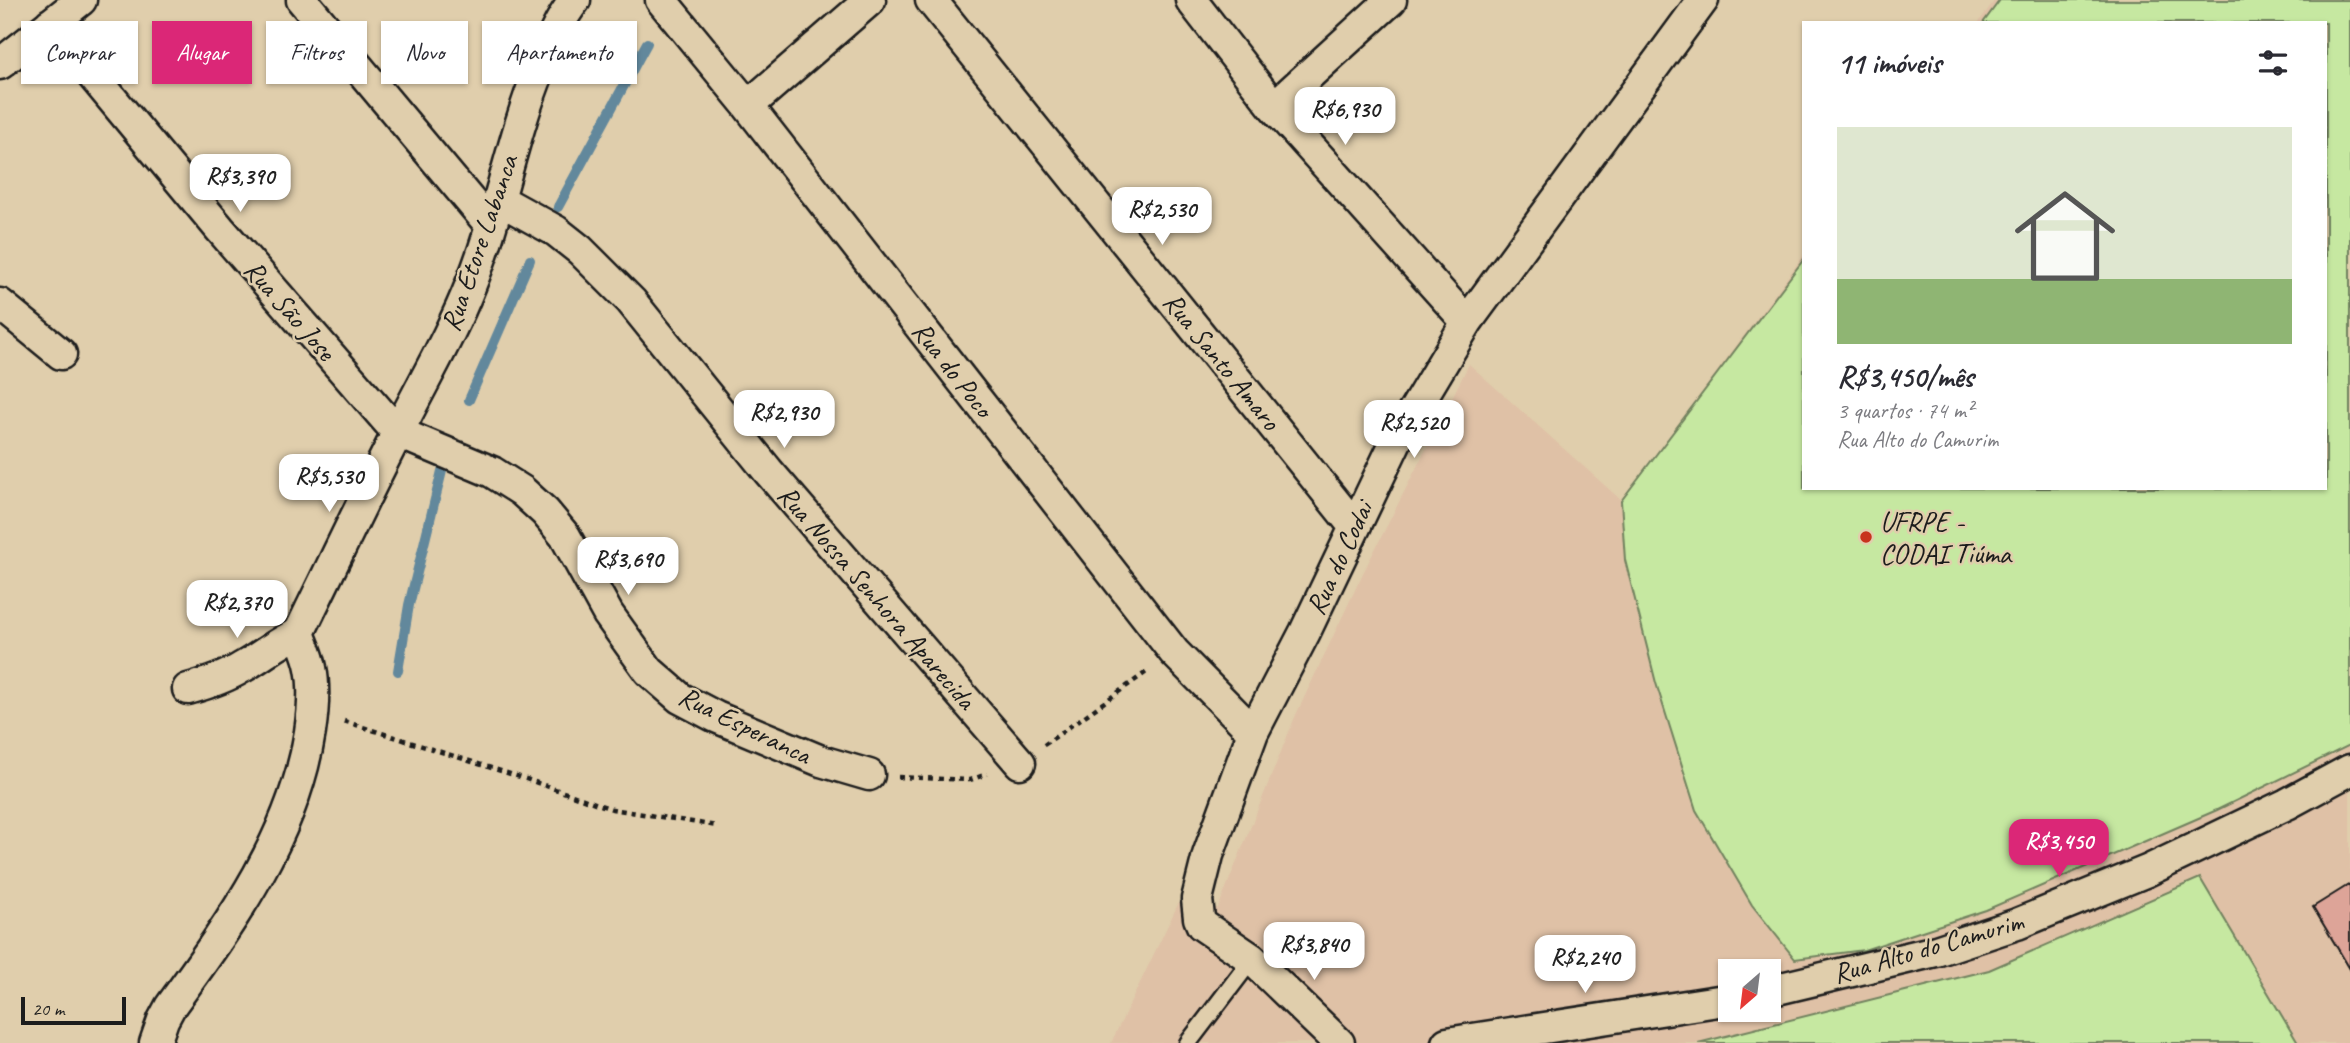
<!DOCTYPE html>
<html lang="pt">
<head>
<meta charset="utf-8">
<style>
  body { margin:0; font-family:Caveat,sans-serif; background:#f7f7f7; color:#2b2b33; height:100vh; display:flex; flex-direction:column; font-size:26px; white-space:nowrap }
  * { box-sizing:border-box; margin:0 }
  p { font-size:23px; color:#7c7c81 }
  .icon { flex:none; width:38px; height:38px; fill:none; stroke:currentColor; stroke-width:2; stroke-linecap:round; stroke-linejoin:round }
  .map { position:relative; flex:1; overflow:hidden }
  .drawer { position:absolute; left:1802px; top:21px; width:525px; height:469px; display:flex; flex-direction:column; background:#fff; border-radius:0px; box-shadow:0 2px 5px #0004 }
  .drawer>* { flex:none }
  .banner { position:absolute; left:21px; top:21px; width:665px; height:63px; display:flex; gap:14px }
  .needle { width:46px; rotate:208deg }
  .controls { position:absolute; left:1718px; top:959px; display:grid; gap:14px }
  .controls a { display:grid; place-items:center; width:63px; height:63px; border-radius:0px; background:#fff; box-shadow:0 2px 5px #0004; font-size:35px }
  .scale { position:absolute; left:21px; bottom:18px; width:105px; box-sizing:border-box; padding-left:7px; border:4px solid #1c1c1c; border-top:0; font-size:19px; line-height:24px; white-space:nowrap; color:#1c1c1c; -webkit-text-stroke:5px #e0ceac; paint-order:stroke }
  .price { position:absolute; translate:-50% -60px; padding:0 16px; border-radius:14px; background:#fff; color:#222; font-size:23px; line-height:46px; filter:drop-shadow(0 2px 4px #0008) }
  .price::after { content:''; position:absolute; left:50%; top:42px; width:21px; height:16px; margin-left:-10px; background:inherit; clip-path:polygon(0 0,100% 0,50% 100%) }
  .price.selected { background:#db2777; color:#fff }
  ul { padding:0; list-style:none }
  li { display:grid; align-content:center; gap:14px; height:371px; padding:0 35px }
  li span { display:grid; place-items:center; height:217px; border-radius:0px; color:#555 }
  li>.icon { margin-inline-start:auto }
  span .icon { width:126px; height:126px; fill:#fffc; stroke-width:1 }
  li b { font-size:30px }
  h2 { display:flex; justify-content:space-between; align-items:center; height:84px; padding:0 35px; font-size:30px }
  .chip { padding:0 24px; border-radius:0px; background:#fff; box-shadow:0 2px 5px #0004; font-size:24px; line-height:63px }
  .chip.selected { background:#db2777; color:#fff }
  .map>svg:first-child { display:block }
</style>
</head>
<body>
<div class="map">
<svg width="2350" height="1043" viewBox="0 0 2350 1043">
  <rect width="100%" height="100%" fill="#e0ceac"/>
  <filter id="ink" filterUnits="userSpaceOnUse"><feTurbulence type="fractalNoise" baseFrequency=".0143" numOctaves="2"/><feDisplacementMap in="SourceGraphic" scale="14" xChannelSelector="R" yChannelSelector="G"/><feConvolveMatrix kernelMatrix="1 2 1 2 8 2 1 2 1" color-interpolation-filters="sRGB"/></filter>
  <g filter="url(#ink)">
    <!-- built -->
    <path fill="#dfc1a6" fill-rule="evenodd" d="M1995,0H2350V1043H2298L2200,878L1989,970L1698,1043H1111L1180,900L1197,907L1218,908L1295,717L1363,573L1469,364L1621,500L1804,255V488H2326V23H1978ZM1731,971H1769V1010H1731Z"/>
    <!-- green -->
    <path fill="#c6e8a1" stroke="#71825e" stroke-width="2" d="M2000,0H2350V745L2217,810L1986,910L1864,950L1795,959L1752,905L1696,810L1656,683L1625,560L1621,501L1804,259V488H2326V23H1983Z
      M2200,878L2298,1043H1698L1989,970Z"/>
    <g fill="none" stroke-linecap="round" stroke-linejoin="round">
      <!-- stream -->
      <path stroke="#62889c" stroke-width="10" d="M558,207L647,43
        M469,400L530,260
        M398,671L409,605L442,471"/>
    </g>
    <!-- building -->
    <path fill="#dda498" stroke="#1c1c1c" stroke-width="2" d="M2350,884V969L2313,907Z"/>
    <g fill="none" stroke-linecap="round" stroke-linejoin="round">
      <defs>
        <path id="lane" d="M1188,1043L1252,959"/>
        <path id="street" d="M302,0L491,226
          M661,0L748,106L1174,652L1253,732
          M931,0L1354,526
          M1191,0L1274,107L1467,322
          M50,24L220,229L397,432L492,472L522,491L545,512L565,536L608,614L649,671L680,698L716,717L821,761L869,775
          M0,64L81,0
          M748,106L870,0
          M1274,107L1391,0
          M498,199L556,231L580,250L631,301L768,471L1020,763
          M0,304L61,354
          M188,689C206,684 225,678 241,668C261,657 278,642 299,633
          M1769,991L1936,951L2017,924L2147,871L2287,804L2350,770
          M155,1043L163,1020L170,1007C230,924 294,837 310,732C313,712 315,688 311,668C309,656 303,644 299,633C332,566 364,498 398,432C423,382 451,335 471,284C499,215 511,140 539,71C549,46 558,21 575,0
          M1339,1043L1252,959L1202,925L1199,918L1197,899L1208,855L1253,732L1305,632L1397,439L1467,322L1703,0
          M1447,1043L1731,999"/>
      </defs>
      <!-- lane casing -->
      <use href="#lane" stroke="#1c1c1c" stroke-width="21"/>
      <!-- street casing -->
      <use href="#street" stroke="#1c1c1c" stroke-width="35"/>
      <!-- path -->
      <path stroke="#1c1c1c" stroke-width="4.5" stroke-dasharray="5 5" stroke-linecap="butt" d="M344,721L529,780L612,809L717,826
        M1044,745L1148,671
        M898,777L970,780L987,774"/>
      <!-- lane -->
      <use href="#lane" stroke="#e0ceac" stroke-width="16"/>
      <!-- street -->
      <use href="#street" stroke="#e0ceac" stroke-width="30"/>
    </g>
  </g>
  <!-- markers -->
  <circle fill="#c8321e" stroke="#e0ceac" stroke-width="2.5" cx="1866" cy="537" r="7"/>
  <g text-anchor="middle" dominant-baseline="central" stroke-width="5" stroke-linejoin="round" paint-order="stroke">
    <!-- street labels -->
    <g font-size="28" fill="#1c1c1c" stroke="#e0ceac">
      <text transform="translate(479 243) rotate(-71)">Rua Etore Labanca</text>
      <text transform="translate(290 310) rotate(49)">Rua São Jose</text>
      <text transform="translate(1222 361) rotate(51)">Rua Santo Amaro</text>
      <text transform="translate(953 369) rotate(52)">Rua do Poco</text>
      <text transform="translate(1339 558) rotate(-65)">Rua do Codai</text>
      <text transform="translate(877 597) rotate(49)">Rua Nossa Senhora Aparecida</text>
      <text transform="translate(745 725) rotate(26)">Rua Esperanca</text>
      <text transform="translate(1928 947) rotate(-16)">Rua Alto do Camurim</text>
    </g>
    <!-- poi labels -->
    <g font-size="28" fill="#1c1c1c" stroke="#e0ceac" text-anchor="start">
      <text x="1880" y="521">UFRPE -<tspan x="1880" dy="32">CODAI Tiúma</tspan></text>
    </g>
  </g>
</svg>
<div class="controls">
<a><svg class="needle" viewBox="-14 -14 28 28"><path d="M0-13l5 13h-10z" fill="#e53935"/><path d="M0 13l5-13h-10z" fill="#7c7c81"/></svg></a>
</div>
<div class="scale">20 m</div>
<b class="price" style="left:1345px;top:147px">R$6,930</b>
<b class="price" style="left:240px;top:214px">R$3,390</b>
<b class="price" style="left:1162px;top:247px">R$2,530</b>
<b class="price" style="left:784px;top:450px">R$2,930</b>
<b class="price" style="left:1414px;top:460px">R$2,520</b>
<b class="price" style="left:329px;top:514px">R$5,530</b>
<b class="price" style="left:628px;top:597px">R$3,690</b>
<b class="price" style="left:237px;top:640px">R$2,370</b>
<b class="price selected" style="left:2059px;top:879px">R$3,450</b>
<b class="price" style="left:1314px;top:982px">R$3,840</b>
<b class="price" style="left:1585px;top:995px">R$2,240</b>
<div class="banner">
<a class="chip">Comprar</a>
<a class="chip selected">Alugar</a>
<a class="chip">Filtros</a>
<a class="chip">Novo</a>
<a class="chip">Apartamento</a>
</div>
<section class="drawer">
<h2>11 imóveis<svg class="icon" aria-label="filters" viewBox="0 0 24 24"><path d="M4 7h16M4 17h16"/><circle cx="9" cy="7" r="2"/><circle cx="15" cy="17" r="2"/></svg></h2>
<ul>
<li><span style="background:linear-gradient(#dfe7d0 70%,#8fb573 0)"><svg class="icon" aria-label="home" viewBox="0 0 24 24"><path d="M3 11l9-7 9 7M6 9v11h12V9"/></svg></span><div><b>R$3,450/mês</b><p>3 quartos · 74 m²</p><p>Rua Alto do Camurim</p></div></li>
</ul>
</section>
</div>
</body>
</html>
